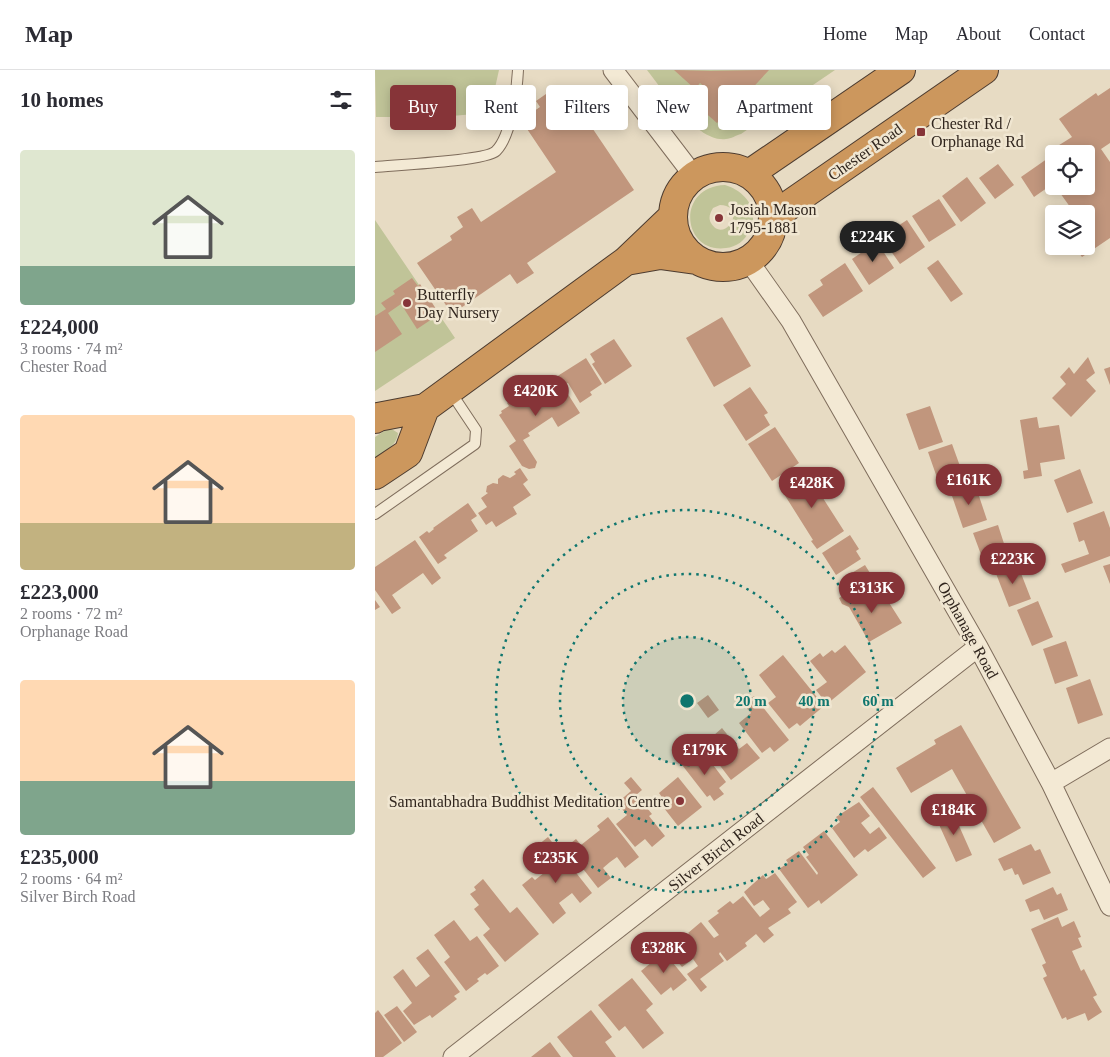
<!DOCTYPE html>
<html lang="en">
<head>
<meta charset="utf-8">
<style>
  body { margin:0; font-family:"Times New Roman",serif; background:#f2f2f3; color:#2b2b33; height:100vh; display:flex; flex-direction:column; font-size:19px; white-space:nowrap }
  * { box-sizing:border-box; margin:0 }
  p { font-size:16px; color:#7c7c81 }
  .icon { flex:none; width:28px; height:28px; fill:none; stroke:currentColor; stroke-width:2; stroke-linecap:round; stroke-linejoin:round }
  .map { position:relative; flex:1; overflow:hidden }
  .side { display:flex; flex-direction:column; background:#fff; width:375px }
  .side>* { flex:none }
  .top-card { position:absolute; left:15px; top:15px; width:475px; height:45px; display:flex; gap:10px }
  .controls { position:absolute; left:670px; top:75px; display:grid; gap:10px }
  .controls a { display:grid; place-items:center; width:50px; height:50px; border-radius:5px; background:#fff; box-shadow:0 2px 12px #0003; font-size:25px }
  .price { position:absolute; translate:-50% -42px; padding:0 11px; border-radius:18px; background:#863438; color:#fff; font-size:16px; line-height:32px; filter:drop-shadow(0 1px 2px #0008) }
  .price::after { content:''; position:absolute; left:50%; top:30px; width:15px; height:11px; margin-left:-8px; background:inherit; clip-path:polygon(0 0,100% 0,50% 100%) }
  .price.active { background:#222; color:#fff }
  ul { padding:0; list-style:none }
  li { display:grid; align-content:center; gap:10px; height:265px; padding:0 20px }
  li span { display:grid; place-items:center; height:155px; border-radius:5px; color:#555 }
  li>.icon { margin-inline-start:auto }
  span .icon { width:90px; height:90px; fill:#fffc; stroke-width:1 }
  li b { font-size:21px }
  h2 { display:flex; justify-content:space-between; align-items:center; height:60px; padding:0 20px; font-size:21px }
  .pill { padding:0 18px; border-radius:5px; background:#fff; box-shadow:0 2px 12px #0003; font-size:18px; line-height:45px }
  .pill.active { background:#863438; color:#fff }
  header { display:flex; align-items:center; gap:30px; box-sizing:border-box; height:70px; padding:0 25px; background:#fff; border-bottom:1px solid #e1e1e2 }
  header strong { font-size:24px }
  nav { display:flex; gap:28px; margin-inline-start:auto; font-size:18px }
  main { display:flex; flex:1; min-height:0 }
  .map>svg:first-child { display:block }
</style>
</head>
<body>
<header>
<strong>Map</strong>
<nav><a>Home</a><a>Map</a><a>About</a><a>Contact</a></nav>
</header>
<main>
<section class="side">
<h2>10 homes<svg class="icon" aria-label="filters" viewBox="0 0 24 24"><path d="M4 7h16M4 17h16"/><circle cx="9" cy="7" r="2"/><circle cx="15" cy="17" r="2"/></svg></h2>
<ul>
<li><span style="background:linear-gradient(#dfe7d0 75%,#7fa58c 0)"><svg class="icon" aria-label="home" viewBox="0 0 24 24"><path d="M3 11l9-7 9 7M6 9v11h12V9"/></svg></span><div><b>£224,000</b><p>3 rooms · 74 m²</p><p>Chester Road</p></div></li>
<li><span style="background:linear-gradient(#ffd9b3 70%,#c2b280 0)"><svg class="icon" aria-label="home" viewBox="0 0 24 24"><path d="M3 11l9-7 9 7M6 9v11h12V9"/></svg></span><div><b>£223,000</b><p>2 rooms · 72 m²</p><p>Orphanage Road</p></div></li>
<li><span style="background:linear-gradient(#ffd9b3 65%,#7fa58c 0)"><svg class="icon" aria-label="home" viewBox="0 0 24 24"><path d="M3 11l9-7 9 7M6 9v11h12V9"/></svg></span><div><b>£235,000</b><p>2 rooms · 64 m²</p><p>Silver Birch Road</p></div></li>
</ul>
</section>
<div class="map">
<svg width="735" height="987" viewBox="0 0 735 987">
  <rect width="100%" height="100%" fill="#e7dbc3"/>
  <!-- green -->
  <path fill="#c0c498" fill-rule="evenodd" d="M0,0H124L118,27L110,32L111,43L65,47H1Z
    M272,0H460L366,64C361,65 356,69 351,69C322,73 288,20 272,0Z
    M350,115C370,121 386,140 374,161C370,171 361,177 351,178C307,184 300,117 350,115ZM345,135C374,136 349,175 336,153C333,148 335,143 338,138Z
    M0,150L80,268L0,321Z
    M15,358L23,363C22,376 9,381 0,388V367L12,359Z"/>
  <!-- building -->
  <path fill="#c1967d" d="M299,0L336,1L394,0L359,38L357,36L342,53L318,32L331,18L325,13L320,19Z
    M181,17L187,26L193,22L259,120L152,193L159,203L142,214L135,204L77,244L42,193L77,170L75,166L88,157L82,147L97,138L106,152L181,102L146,50L165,37L161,31Z
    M735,18V73L726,79L735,92V168L707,187L699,176H711V144H695L698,141L680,116H711V84H680L684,81L681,77L697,67L684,49L721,23L723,26Z
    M679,84V113L659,127L646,107Z
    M623,94L639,115L620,129L604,108Z
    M592,107L611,133L586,152L567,126Z
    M564,129L581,155L554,172L537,146Z
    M532,150L550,177L525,194L506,167Z
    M502,172L519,198L494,215L477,189Z
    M563,190L588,224L576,232L552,198Z
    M470,193L488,221L448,247L433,225L448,215L445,210Z
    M37,208L43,216L45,214L63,242L55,246L57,249L42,259L26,234L13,243L27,264L0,282V246L11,239L6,233L20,224L18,221Z
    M347,247L376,296L339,317L311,268Z
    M239,269L257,296L230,314L217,294L220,292L215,284Z
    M713,287L720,303L711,310L721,321L696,347L677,328L691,314L685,307L694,297L699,304Z
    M211,288L227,314L215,322L217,325L205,333L193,313L187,316L181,307Z
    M735,297V315L729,299Z
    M179,308L187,320L189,318L205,343L183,357L177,347L153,363L155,366L148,370L162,392L160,398L154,399L147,396L134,376L141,371L124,345L127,343L126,341L134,336L132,333L143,326L145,330Z
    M375,317L393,343L389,345L395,355L371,371L348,335Z
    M555,336L568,372L544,380L531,344Z
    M662,347L664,358L684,355L690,389L665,393L667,406L649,409L648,401L653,400L645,350Z
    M400,357L424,393L397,411L373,374Z
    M577,374L590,410L566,419L553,382Z
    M145,398L153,410L148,414L156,425L138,437L142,444L121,457L117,451L111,455L103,443L112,437L106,428L113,423L111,422L112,416L118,413L123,414V409L128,405L135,408L141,404L139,402Z
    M705,399L718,433L692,443L679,410Z
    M430,400L469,461L442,479L436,471L438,470L404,416Z
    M600,414L612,450L588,458L576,423Z
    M93,433L102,446L96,450L103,461L69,485L72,488L63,494L44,467L52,461L54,463L59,459L58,458Z
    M729,441L735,458V486L690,503L686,494L714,484L709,470L704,472L698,453Z
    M623,455L634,489L611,498L598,463Z
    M475,465L484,479L481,481L486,489L461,505L447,483Z
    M40,470L66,508L57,515L48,503L17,525L26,538L17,544L0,520V497Z
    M642,493L656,529L634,537L620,501Z
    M735,494V514L728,496Z
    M490,495L503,516L488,525L475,504Z
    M478,520L485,530L488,528L489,531L506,520L527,553L494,572L474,537L467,534L464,528Z
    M0,530L5,537L0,540Z
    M663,531L678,567L657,576L642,540Z
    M691,571L703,606L680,614L668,579Z
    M470,575L491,602L452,634L441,620L452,612L435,591L445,583L448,587L457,580L460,583Z
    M408,585L449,636L425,656L422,653L414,659L393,633L401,627L384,605Z
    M715,609L728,645L703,654L691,618Z
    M333,625L344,640L333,648L322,633Z
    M379,626L414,670L399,682L395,677L387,683L364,653L376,643L368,634Z
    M586,655L646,758L619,773L577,699L536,723L521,698L561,674L559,670Z
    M347,658L364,679L372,673L385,688L356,710L333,680L342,671L338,666Z
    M329,683L351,712L344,718L349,724L339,731L335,725L332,727L304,691L312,685L317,692Z
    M256,707L267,720L261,725L277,744L274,746L290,766L277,777L270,769L260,777L241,754L252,745L242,733L256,721L249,713Z
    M303,707L327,737L303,756L285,733L289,730L284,723Z
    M498,717L561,798L548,808L485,727Z
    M484,732L495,746L486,753L495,764L504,757L512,768L493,782L490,779L479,788L457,758L465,752L461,747Z
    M577,740L597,785L581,792L561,748Z
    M233,747L264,787L250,798L242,787L235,792L228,798L236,808L223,818L191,777L201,769L206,775L225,760L222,756Z
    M449,761L483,805L446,834L444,830L433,838L404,799L413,793L411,790L424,781L442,805L443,803L431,787L434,785L428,777Z
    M173,767L217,823L205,833L197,823L184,833L191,843L178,854L147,815L157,807L160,810L179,795L163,775Z
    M656,774L660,781L665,779L676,803L648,815L643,804L640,805L637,798L629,801L623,789Z
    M400,803L422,832L413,839L416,843L393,858L399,865L389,873L381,864L370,873L372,876L352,891L345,882L344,884L349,891L325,909L332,917L326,922L312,904L323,896L318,889L307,897L292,879L314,864L313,863L326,852L339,868L344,865L333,851L344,843L342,841L355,831L358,834L368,826L385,847L395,839L388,830L379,836L369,822L388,805L391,809Z
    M108,809L135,843L142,837L164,864L130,892L108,865L115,859L99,839L104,835L95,824L101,820L99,817Z
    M678,817L682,825L686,823L693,840L669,850L664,839L655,842L650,830Z
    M683,847L687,857L699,851L706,867L703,868L707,877L697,881L706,901L709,899L722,925L718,927L727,942L713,951L710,943L692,950L691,947L687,949L668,908L672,906L667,895L671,893L656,859Z
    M79,850L95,871L102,866L124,896L112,905L110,903L102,909L104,911L91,921L69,892L75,887L59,865Z
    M53,879L85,922L79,926L82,929L57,948L55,945L39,955L28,941L37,933L18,907L28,899L41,917L55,906L41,888Z
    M289,882L312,910L298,921L296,917L286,925L266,901Z
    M257,908L278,934L271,940L289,963L268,979L250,956L244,961L223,935Z
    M22,936L42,962L29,972L9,945Z
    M3,940L27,973L8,987H0V943Z
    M216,940L237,967L230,972L241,987H198L182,967Z
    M175,972L186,987H156Z"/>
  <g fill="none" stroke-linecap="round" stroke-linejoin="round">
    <defs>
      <path id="lane" d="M0,97C20,95 111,91 121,81C136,66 142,21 143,0
        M0,444L100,374L101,360L75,321"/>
      <path id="street" d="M238,0L319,106
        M373,190L416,251L603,577L676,713L735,836
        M676,713L735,678
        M78,987L603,577"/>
      <path id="highway" d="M298 147a50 50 0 1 1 100 0a50 50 0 1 1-100 0Z
        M374,104L526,0
        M398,149L418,132L609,0
        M251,191L285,185L321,190
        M0,349L3,347L50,338L251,191L297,147
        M0,405L33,383L50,338"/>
    </defs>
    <!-- lane casing -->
    <use href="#lane" stroke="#7f6d5c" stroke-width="12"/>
    <!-- street casing -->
    <use href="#street" stroke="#7f6d5c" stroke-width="21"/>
    <!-- highway casing -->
    <use href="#highway" stroke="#4d3c30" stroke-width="30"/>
    <!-- lane -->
    <use href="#lane" stroke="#f3e9d4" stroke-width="10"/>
    <!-- street -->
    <use href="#street" stroke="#f3e9d4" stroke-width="19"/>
    <!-- highway -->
    <use href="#highway" stroke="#cc975d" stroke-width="28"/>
  </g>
  <!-- distance rings -->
  <circle cx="312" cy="631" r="64" fill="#0f766e" fill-opacity=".12"/>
  <g fill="none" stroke="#0f766e" stroke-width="2.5" stroke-dasharray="2.5 5">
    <circle cx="312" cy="631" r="64"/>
    <circle cx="312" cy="631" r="127"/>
    <circle cx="312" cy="631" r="191"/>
  </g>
  <!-- markers -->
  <g fill="#863438" stroke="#f0e6d1" stroke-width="2">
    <rect x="541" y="57" width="10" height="10" rx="2.5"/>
    <circle cx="344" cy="148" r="5"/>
    <circle cx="32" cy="233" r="5"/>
    <circle cx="305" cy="731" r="5"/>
  </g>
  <g text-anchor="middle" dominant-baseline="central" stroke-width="5" stroke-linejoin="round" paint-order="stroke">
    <!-- poi labels -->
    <g font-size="16" fill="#31261e" stroke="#f0e6d1" text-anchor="start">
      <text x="556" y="53">Chester Rd /<tspan x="556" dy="18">Orphanage Rd</tspan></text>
      <text x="354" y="139">Josiah Mason<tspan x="354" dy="18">1795-1881</tspan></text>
      <text x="42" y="224">Butterfly<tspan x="42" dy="18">Day Nursery</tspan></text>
      <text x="295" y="731" text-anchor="end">Samantabhadra Buddhist Meditation Centre</text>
    </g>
    <!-- street labels -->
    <g font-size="16" fill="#31261e" stroke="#f0e6d1">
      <text transform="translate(490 82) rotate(-35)">Chester Road</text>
      <text transform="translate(593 560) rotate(61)">Orphanage Road</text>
      <text transform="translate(341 782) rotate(-38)">Silver Birch Road</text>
    </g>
  </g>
  <circle cx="312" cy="631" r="8" fill="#0f766e" stroke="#f0e6d1" stroke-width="2.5"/>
  <g font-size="15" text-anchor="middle" font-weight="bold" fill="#0f766e" stroke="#f0e6d1" stroke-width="5" stroke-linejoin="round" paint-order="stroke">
    <text x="376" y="636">20 m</text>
    <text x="439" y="636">40 m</text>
    <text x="503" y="636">60 m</text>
  </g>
</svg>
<div class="controls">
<a><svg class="icon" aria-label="locate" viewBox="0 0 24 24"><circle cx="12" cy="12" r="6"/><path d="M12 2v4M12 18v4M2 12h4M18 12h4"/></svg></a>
<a><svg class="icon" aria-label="layers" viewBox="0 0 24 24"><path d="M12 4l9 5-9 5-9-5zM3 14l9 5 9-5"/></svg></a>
</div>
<b class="price active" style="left:498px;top:193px">£224K</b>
<b class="price" style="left:161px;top:347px">£420K</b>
<b class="price" style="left:594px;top:436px">£161K</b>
<b class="price" style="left:437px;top:439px">£428K</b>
<b class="price" style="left:638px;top:515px">£223K</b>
<b class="price" style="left:497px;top:544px">£313K</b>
<b class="price" style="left:330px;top:706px">£179K</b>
<b class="price" style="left:579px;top:766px">£184K</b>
<b class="price" style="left:181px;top:814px">£235K</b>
<b class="price" style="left:289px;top:904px">£328K</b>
<div class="top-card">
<a class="pill active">Buy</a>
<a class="pill">Rent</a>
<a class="pill">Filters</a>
<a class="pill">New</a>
<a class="pill">Apartment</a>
</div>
</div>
</main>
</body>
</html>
